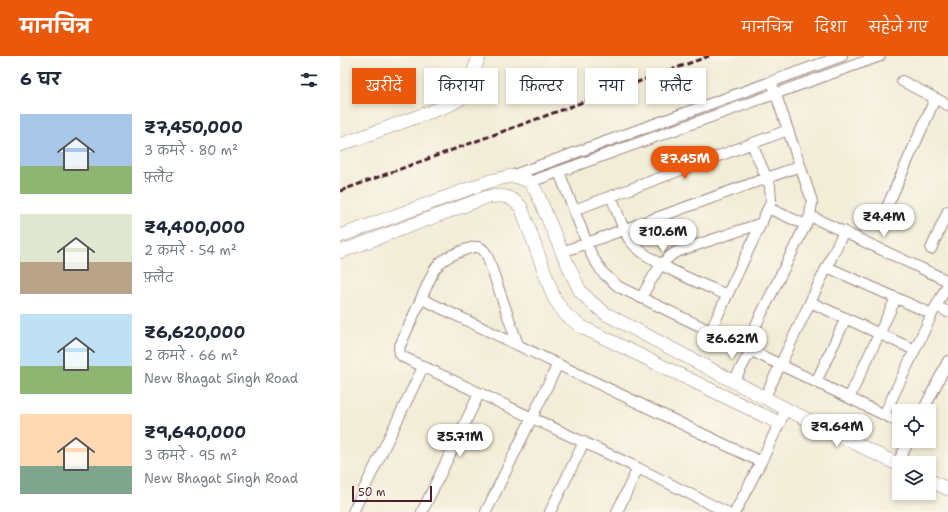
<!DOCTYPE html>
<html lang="hi">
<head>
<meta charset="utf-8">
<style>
  body { margin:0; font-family:"Shantell Sans","Playpen Sans Deva",sans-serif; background:#f6f6f7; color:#1f2937; height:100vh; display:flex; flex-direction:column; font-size:15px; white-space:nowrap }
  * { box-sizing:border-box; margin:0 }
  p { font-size:13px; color:#747a83 }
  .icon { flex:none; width:22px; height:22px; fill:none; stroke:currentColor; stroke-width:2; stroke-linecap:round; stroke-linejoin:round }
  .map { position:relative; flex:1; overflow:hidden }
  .sheet { display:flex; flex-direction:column; background:#fff; width:340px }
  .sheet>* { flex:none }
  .banner { position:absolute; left:12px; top:12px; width:380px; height:36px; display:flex; gap:8px }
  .buttons { position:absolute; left:552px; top:348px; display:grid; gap:8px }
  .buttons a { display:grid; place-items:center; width:44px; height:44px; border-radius:0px; background:#fff; box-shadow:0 2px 6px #0003; font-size:20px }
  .scale { position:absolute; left:12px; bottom:10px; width:80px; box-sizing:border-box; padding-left:4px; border:2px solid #4a1f2b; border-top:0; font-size:11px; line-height:14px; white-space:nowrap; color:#4a1f2b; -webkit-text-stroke:3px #fbf7ec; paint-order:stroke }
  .price { position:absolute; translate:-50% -34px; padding:0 9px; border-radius:14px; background:#fff; color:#222; font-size:13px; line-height:26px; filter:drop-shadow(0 1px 2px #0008) }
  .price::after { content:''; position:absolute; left:50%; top:24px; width:12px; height:9px; margin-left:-6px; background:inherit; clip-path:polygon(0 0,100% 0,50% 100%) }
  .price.current { background:#ea580c; color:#fff }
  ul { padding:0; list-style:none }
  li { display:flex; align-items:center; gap:12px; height:100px; padding:0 20px }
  li span { display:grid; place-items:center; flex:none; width:112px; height:80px; border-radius:0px; color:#555 }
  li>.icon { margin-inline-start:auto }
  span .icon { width:48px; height:48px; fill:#fffc; stroke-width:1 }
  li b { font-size:17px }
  h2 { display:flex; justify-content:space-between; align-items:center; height:48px; padding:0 20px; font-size:17px }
  .pill { padding:0 14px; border-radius:0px; background:#fff; box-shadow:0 2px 6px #0003; font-size:14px; line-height:36px }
  .pill.current { background:#ea580c; color:#fff }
  header { display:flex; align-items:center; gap:24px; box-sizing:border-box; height:56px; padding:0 20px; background:#ea580c; color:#fff }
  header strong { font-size:19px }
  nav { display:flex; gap:22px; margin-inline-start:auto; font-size:14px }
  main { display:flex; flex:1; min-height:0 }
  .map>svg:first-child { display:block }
</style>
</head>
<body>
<header>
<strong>मानचित्र</strong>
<nav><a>मानचित्र</a><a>दिशा</a><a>सहेजे गए</a></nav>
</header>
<main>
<section class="sheet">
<h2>6 घर<svg class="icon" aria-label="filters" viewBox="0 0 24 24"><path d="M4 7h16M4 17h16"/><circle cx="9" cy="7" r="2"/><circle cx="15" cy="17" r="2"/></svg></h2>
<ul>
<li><span style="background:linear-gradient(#a9c7e8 65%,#8fb573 0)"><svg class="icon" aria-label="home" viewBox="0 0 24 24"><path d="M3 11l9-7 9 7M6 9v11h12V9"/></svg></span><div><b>₹7,450,000</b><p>3 कमरे · 80 m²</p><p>फ़्लैट</p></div></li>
<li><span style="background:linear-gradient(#dfe7d0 60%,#b9a48a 0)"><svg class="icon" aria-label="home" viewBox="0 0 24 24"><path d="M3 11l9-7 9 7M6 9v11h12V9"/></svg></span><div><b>₹4,400,000</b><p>2 कमरे · 54 m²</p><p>फ़्लैट</p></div></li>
<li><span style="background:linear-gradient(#bfe0f5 65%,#8fb573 0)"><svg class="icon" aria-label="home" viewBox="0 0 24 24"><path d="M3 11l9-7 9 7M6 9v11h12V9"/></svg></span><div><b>₹6,620,000</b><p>2 कमरे · 66 m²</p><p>New Bhagat Singh Road</p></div></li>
<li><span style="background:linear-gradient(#ffd9b3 65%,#7fa58c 0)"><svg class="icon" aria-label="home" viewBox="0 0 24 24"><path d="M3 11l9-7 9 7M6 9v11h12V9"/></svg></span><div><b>₹9,640,000</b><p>3 कमरे · 95 m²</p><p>New Bhagat Singh Road</p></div></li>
</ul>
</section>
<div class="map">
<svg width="608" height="456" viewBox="0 0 608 456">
  <rect width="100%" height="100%" fill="#fbf7ec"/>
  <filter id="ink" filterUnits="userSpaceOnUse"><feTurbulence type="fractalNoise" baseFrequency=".025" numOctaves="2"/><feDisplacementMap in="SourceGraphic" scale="8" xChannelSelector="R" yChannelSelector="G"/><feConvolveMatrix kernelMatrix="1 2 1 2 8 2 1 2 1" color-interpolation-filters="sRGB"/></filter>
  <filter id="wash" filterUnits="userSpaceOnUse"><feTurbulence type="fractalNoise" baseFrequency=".012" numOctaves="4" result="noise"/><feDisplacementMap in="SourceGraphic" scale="16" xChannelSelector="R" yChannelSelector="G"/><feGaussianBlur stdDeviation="0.9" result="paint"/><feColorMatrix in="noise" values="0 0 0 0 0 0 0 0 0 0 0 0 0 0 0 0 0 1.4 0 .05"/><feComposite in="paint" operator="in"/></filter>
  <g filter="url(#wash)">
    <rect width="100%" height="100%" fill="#f2edd7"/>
  </g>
  <g filter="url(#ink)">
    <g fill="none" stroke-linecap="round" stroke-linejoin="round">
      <defs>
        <path id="minor" d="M562,25L608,49
          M219,116L252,200L263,217L279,231L559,366
          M171,120L502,0
          M190,126L540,0
          M271,140C277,154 281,170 289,183C306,207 360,227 387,239
          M428,152L466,169
          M234,154L448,74
          M470,160L608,225
          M543,160L595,43
          M591,193L608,155
          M222,196L460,110
          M487,211L592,258
          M301,242C311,225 319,206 336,196L422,167
          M82,243L421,406
          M470,246L575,294
          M596,250L608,256
          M370,276L431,146L430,130L412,88
          M178,289L147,199C145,196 143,192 138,191C131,190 105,201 100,207C98,209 96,212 94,214L59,292L60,298L63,301L298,412L386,456
          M405,291L470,160L472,146L470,139L434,33
          M394,325L411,294
          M476,326L506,262
          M425,341L504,175
          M509,342L556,242
          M583,355L608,305
          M544,359L592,258L608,228
          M557,408L569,385
          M13,456L83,311
          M82,456L139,338
          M146,456L218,308
          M210,456L244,386
          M277,456L298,412
          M395,456L421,406L446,353"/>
        <path id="tertiary" d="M0,89L109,49L120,43L128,32L139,0
          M0,180L150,125L171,120L181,122L190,126L197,137L222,196L240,235L251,246L266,258L446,353L559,409
          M0,196L147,141C164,139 169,139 181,151L214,242L226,259L242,271L439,367
          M589,424L608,433"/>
      </defs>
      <!-- minor casing -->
      <use href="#minor" stroke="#9e8681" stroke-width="12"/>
      <!-- tertiary casing -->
      <use href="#tertiary" stroke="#9e8681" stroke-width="14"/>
      <!-- minor -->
      <use href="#minor" stroke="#fff" stroke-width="10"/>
      <!-- tertiary -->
      <use href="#tertiary" stroke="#fff" stroke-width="13"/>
      <!-- rail -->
      <path stroke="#4a1f2b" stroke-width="3" stroke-dasharray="6 3" stroke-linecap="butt" d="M0,135L369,0"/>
    </g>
  </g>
</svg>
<div class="buttons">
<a><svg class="icon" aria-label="locate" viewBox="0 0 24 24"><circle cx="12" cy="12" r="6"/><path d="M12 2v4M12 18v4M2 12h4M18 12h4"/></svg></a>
<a><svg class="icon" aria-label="layers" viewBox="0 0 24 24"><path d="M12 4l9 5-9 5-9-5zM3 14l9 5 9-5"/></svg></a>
</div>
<div class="scale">50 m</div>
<b class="price current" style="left:345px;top:124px">₹7.45M</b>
<b class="price" style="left:544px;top:182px">₹4.4M</b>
<b class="price" style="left:323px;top:197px">₹10.6M</b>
<b class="price" style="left:392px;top:304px">₹6.62M</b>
<b class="price" style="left:497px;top:392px">₹9.64M</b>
<b class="price" style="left:120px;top:402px">₹5.71M</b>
<div class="banner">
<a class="pill current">खरीदें</a>
<a class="pill">किराया</a>
<a class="pill">फ़िल्टर</a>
<a class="pill">नया</a>
<a class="pill">फ़्लैट</a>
</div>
</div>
</main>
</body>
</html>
